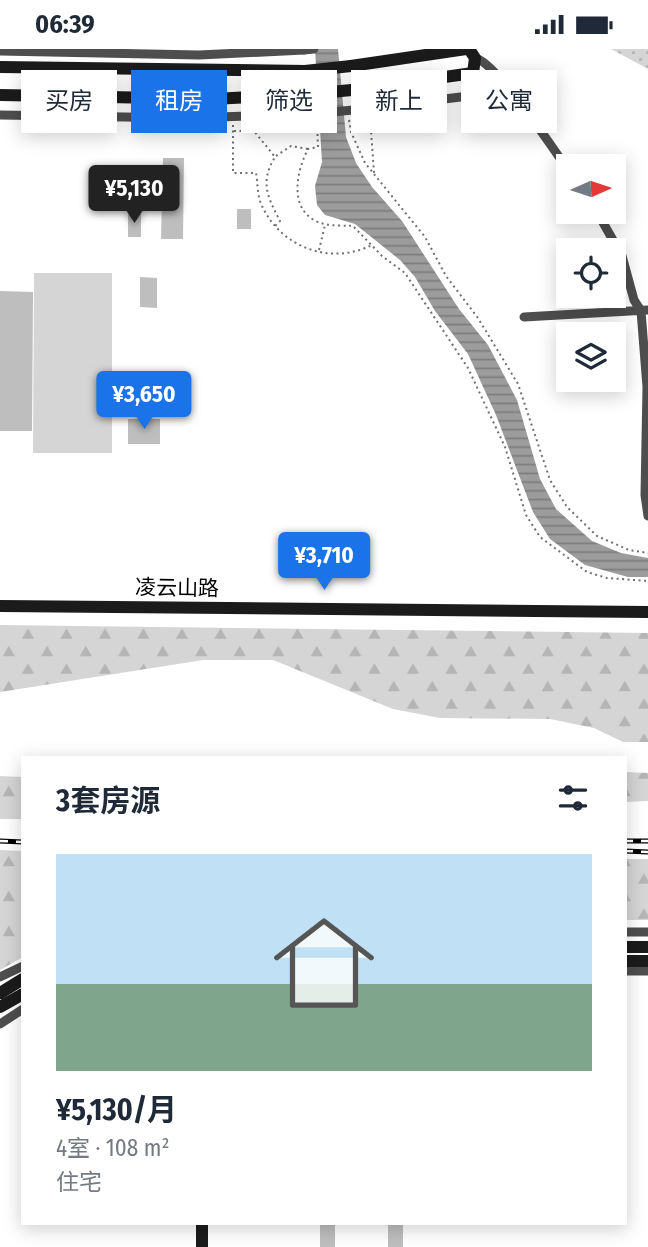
<!DOCTYPE html>
<html lang="zh">
<head>
<meta charset="utf-8">
<style>
  body { margin:0; font-family:"Fira Sans Condensed","Noto Sans SC",sans-serif; background:#f6f6f7; color:#1f2937; height:100vh; display:flex; flex-direction:column; font-size:26px; white-space:nowrap }
  * { box-sizing:border-box; margin:0 }
  p { font-size:23px; color:#747a83 }
  .icon { flex:none; width:38px; height:38px; fill:none; stroke:currentColor; stroke-width:2; stroke-linecap:round; stroke-linejoin:round }
  .map { position:relative; flex:1; overflow:hidden }
  .panel { position:absolute; left:21px; top:707px; width:606px; height:469px; display:flex; flex-direction:column; background:#fff; border-radius:0px; box-shadow:0 4px 18px #0003 }
  .panel>* { flex:none }
  .top-card { position:absolute; left:21px; top:21px; width:607px; height:63px; display:flex; gap:14px }
  .needle { width:46px; rotate:87deg }
  .fabs { position:absolute; left:556px; top:105px; display:grid; gap:14px }
  .fabs a { display:grid; place-items:center; width:70px; height:70px; border-radius:0px; background:#fff; box-shadow:0 4px 18px #0003; font-size:35px }
  .price { position:absolute; translate:-50% -60px; padding:0 16px; border-radius:7px; background:#1a73e8; color:#fff; font-size:23px; line-height:46px; filter:drop-shadow(0 2px 4px #0008) }
  .price::after { content:''; position:absolute; left:50%; top:42px; width:21px; height:16px; margin-left:-10px; background:inherit; clip-path:polygon(0 0,100% 0,50% 100%) }
  .price.on { background:#222; color:#fff }
  ul { padding:0; list-style:none }
  li { display:grid; align-content:center; gap:14px; height:371px; padding:0 35px }
  li span { display:grid; place-items:center; height:217px; border-radius:0px; color:#555 }
  li>.icon { margin-inline-start:auto }
  span .icon { width:126px; height:126px; fill:#fffc; stroke-width:1 }
  li b { font-size:30px }
  h2 { display:flex; justify-content:space-between; align-items:center; height:84px; padding:0 35px; font-size:30px }
  .pill { padding:0 24px; border-radius:0px; background:#fff; box-shadow:0 4px 18px #0003; font-size:24px; line-height:63px }
  .pill.on { background:#1a73e8; color:#fff }
  .status { display:flex; justify-content:space-between; align-items:center; height:49px; padding:0 35px; background:#fff; direction:ltr }
  .status svg { height:19px; fill:currentColor }
  .map>svg:first-child { display:block }
</style>
</head>
<body>
<div class="status"><b>06:39</b><svg viewBox="0 0 49 12"><path d="M0 12V9h3v3zM5 12V6h3v6zM10 12V3h3v9zM15 12V0h3v12zM26 1h20v11H26zM47 4h2v5h-2z"/></svg></div>
<div class="map">
<svg width="648" height="1198" viewBox="0 0 648 1198">
  <defs>
    <pattern id="forest-firs" width="22" height="20" patternUnits="userSpaceOnUse" patternTransform="scale(1.75)"><rect width="22" height="20" fill="#d5d5d5"/><path d="M5 1l3.5 6h-7zM16 11l3.5 6h-7z" fill="#b5b5b5"/></pattern>
    <pattern id="park-dots" width="8" height="8" patternUnits="userSpaceOnUse" patternTransform="scale(1.75)"><rect width="8" height="8" fill="#d5d5d5"/><path d="M2 2h.1M6 6h.1" fill="none" stroke="#b5b5b5" stroke-width="1.8" stroke-linecap="round"/></pattern>
    <pattern id="water-rules" width="6" height="5" patternUnits="userSpaceOnUse" patternTransform="scale(1.75)"><rect width="6" height="5" fill="#9c9c9c"/><path d="M0 2.5h6" fill="none" stroke="#7d7d7d"/></pattern>
  </defs>
  <rect width="100%" height="100%" fill="#fff"/>
  <!-- grass -->
  <path fill="#d5d5d5" d="M34,224H112V404H33Z"/>
  <!-- forest -->
  <path fill="url(#forest-firs)" d="M0,576L648,584V693H623L594,679L550,670L440,669L393,660L273,611H203L0,643Z
    M625,723L648,724V752L625,753Z
    M0,727L23,728V770H0Z
    M0,801L23,802V908L0,921Z
    M625,810H648V871H625Z"/>
  <!-- park -->
  <path fill="url(#park-dots)" d="M611,0H648V20Z"/>
  <!-- water -->
  <path fill="url(#water-rules)" d="M315,0H338L346,88L356,114L372,138L402,172L459,260L488,296L517,351L540,430L556,460L592,492L621,504L648,509V528H628L585,516L550,490L533,463L496,366L468,305L435,262L415,228L400,211L355,175L325,166L317,156L315,137L322,113Z"/>
  <!-- building -->
  <path fill="#bebebe" d="M163,109H184L183,190H161Z
    M237,160H251V180H237Z
    M128,165H141V188H128Z
    M140,228L157,229V259L140,258Z
    M0,242L33,243L32,382H0Z
    M128,370H160V395H128Z
    M320,1174H335V1198H320Z
    M388,1174H403V1198H388Z"/>
  <g fill="none" stroke-linecap="round" stroke-linejoin="round">
    <!-- path -->
    <path stroke="#707070" stroke-width="2" stroke-dasharray="2 3.5" stroke-linecap="butt" d="M370,67L374,124
      M349,71L351,83L365,114L425,188L446,227L478,269L518,335L550,431L567,458L597,487L629,501L648,504
      M317,74L318,98L308,100C297,121 289,157 314,171C326,178 341,176 353,177L382,207L405,224L468,319L505,398L526,466L540,488L587,523L607,529L648,532
      M233,76V124H256C258,135 257,147 262,157C281,198 330,217 372,196
      M234,82H254L275,108C260,133 267,147 280,172L274,178
      M276,107L291,97L308,100
      M319,201L325,176"/>
    <!-- street -->
    <path stroke="#4e4e4e" stroke-width="9" d="M0,2L199,6L304,1
      M475,9C496,13 553,100 569,122
      M353,61L469,47L473,24
      M0,66L187,69L312,65
      M597,163L622,207L634,251L641,262L647,338L645,446L648,467
      M524,268L648,261
      M625,883H648
      M625,922H648
      M0,928L23,917
      M0,975L23,960"/>
    <!-- secondary -->
    <path stroke="#1b1b1b" stroke-width="12" d="M351,17L466,0
      M0,18L305,22
      M352,41L473,24L475,9L469,0
      M0,46L213,50L308,45
      M0,557L648,563
      M625,898H648
      M625,912H648
      M0,944L23,930
      M0,958L23,945
      M202,1198V1174"/>
    <defs>
      <path id="rail" d="M0,792L23,793
        M625,792H648
        M625,802L648,803"/>
    </defs>
    <!-- rail casing -->
    <use href="#rail" stroke="#000" stroke-width="5"/>
    <!-- rail -->
    <use href="#rail" stroke="#fff" stroke-width="2.5" stroke-dasharray="8" stroke-linecap="butt"/>
    <!-- street-bridge -->
    <path stroke="#4e4e4e" stroke-width="9" d="M304,1L314,0
      M312,65L353,61"/>
    <!-- secondary-bridge -->
    <path stroke="#1b1b1b" stroke-width="12" d="M305,22L351,17
      M308,45L352,41"/>
  </g>
  <g text-anchor="middle" dominant-baseline="central" stroke-width="7" stroke-linejoin="round" paint-order="stroke">
    <!-- street labels -->
    <g font-size="21" fill="#000" stroke="#fff">
      <text transform="translate(177 539) rotate(1)">凌云山路</text>
    </g>
  </g>
</svg>
<div class="fabs">
<a><svg class="needle" viewBox="-14 -14 28 28"><path d="M0-13l5 13h-10z" fill="#e53935"/><path d="M0 13l5-13h-10z" fill="#747a83"/></svg></a>
<a><svg class="icon" aria-label="locate" viewBox="0 0 24 24"><circle cx="12" cy="12" r="6"/><path d="M12 2v4M12 18v4M2 12h4M18 12h4"/></svg></a>
<a><svg class="icon" aria-label="layers" viewBox="0 0 24 24"><path d="M12 4l9 5-9 5-9-5zM3 14l9 5 9-5"/></svg></a>
</div>
<b class="price on" style="left:134px;top:176px">¥5,130</b>
<b class="price" style="left:144px;top:382px">¥3,650</b>
<b class="price" style="left:324px;top:543px">¥3,710</b>
<div class="top-card">
<a class="pill">买房</a>
<a class="pill on">租房</a>
<a class="pill">筛选</a>
<a class="pill">新上</a>
<a class="pill">公寓</a>
</div>
<section class="panel">
<h2>3套房源<svg class="icon" aria-label="filters" viewBox="0 0 24 24"><path d="M4 7h16M4 17h16"/><circle cx="9" cy="7" r="2"/><circle cx="15" cy="17" r="2"/></svg></h2>
<ul>
<li><span style="background:linear-gradient(#bfe0f5 60%,#7fa58c 0)"><svg class="icon" aria-label="home" viewBox="0 0 24 24"><path d="M3 11l9-7 9 7M6 9v11h12V9"/></svg></span><div><b>¥5,130/月</b><p>4室 · 108 m²</p><p>住宅</p></div></li>
</ul>
</section>
</div>
</body>
</html>
